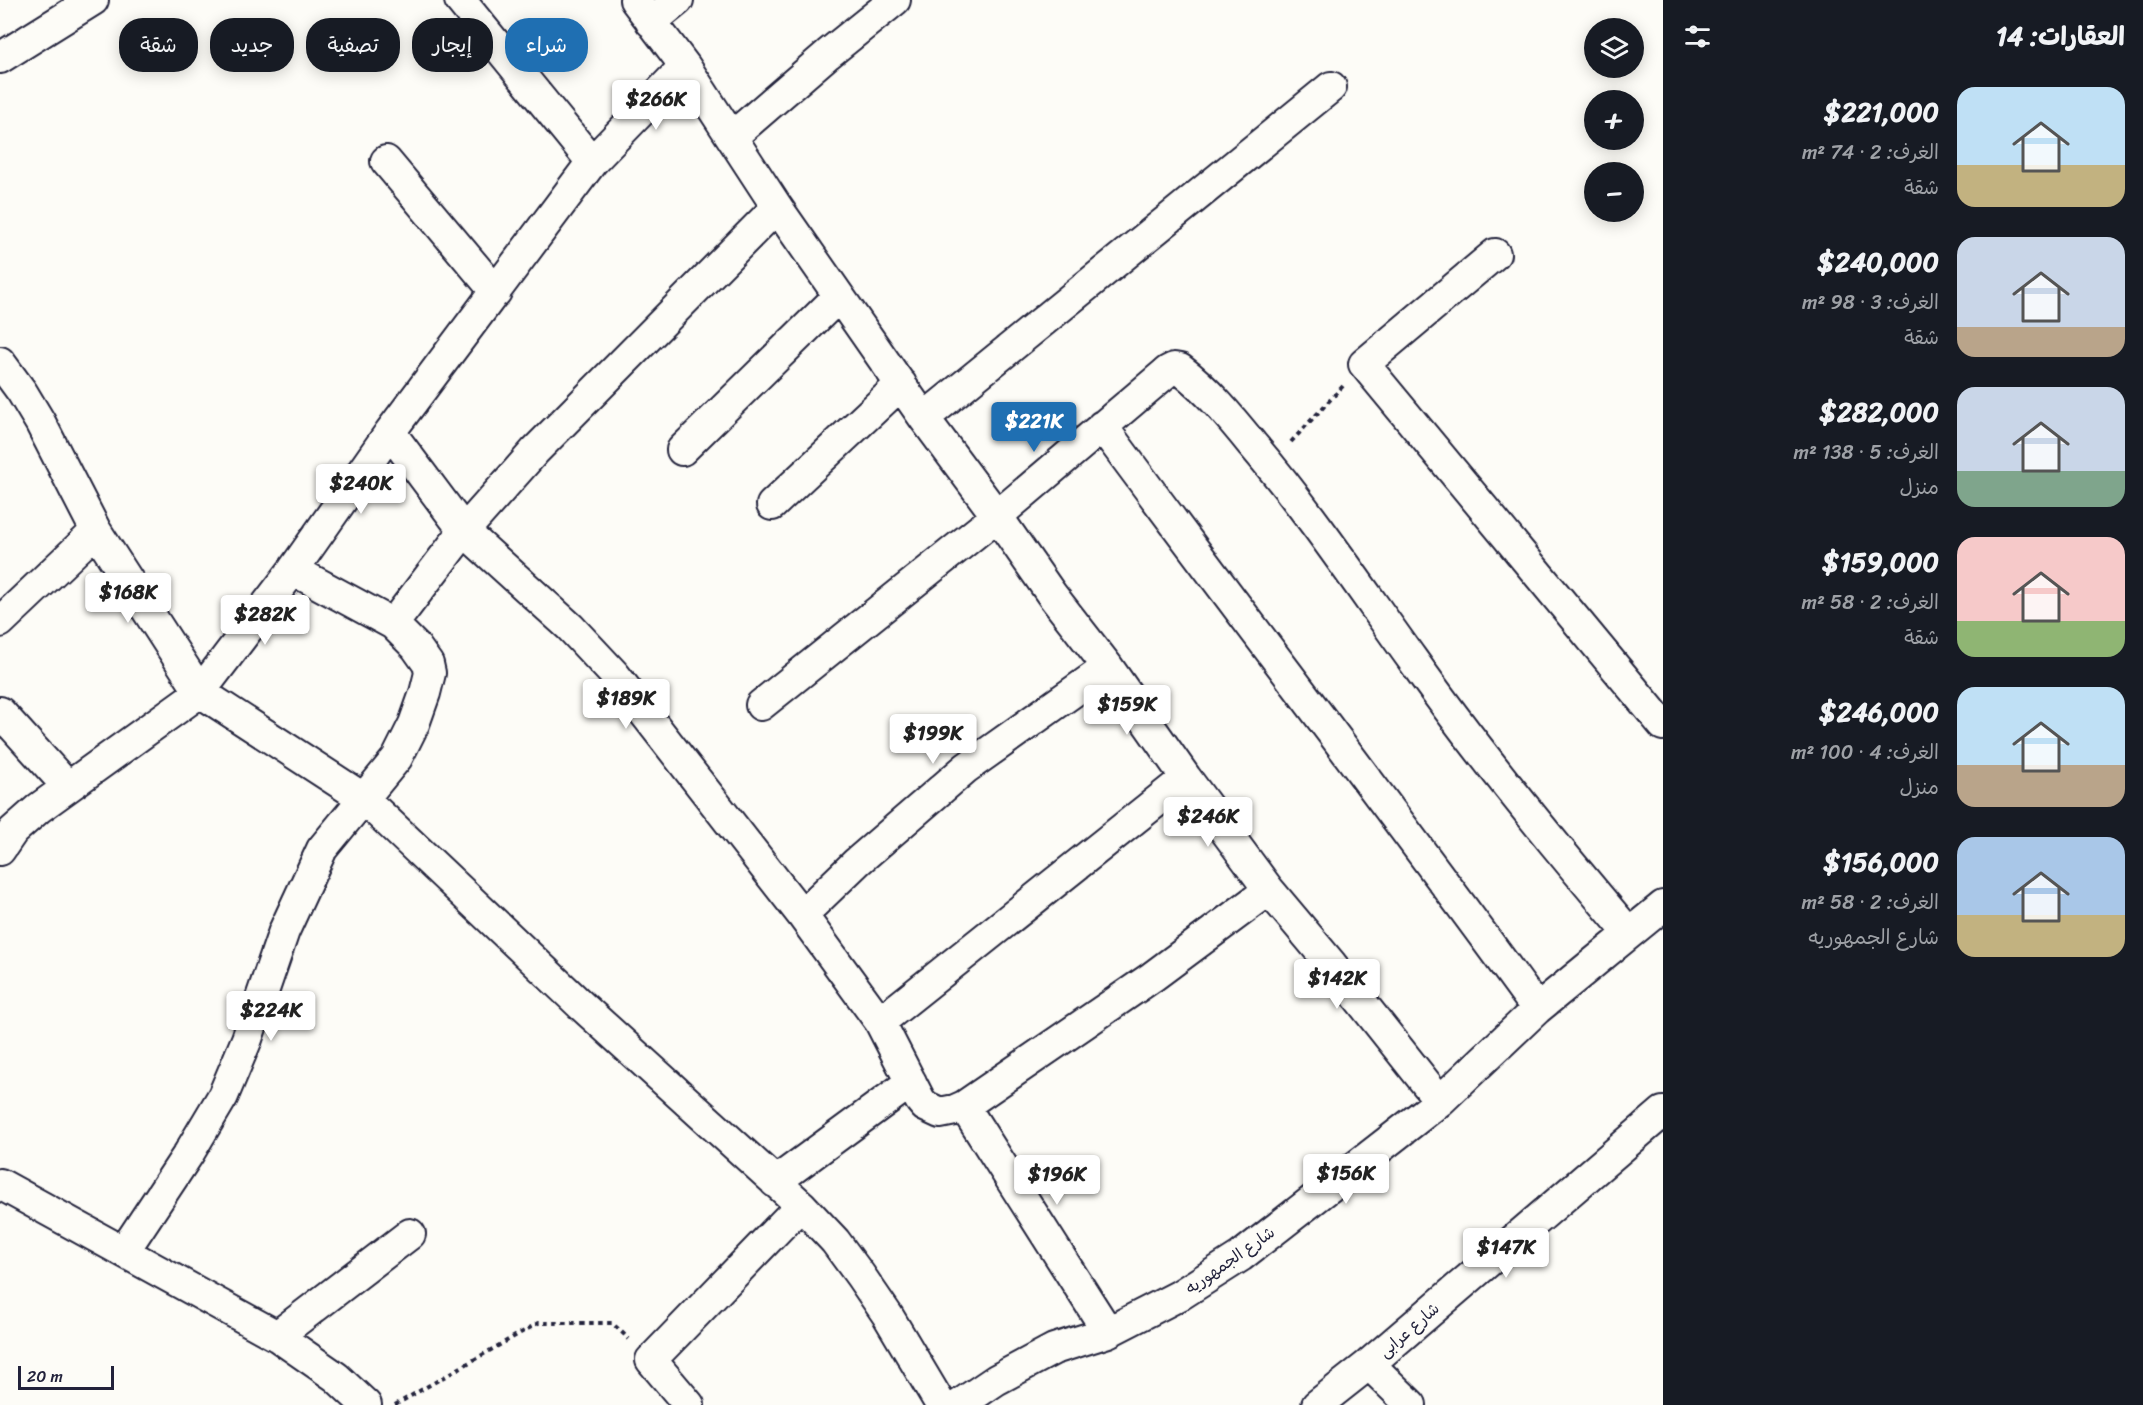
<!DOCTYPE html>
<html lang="ar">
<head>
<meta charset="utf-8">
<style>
  body { margin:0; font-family:Sriracha,"Playpen Sans Arabic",sans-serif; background:#20242c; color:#f1f3f6; direction:rtl; height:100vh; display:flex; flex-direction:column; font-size:22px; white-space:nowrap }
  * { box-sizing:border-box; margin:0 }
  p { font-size:20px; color:#9ea1a6 }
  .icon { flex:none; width:33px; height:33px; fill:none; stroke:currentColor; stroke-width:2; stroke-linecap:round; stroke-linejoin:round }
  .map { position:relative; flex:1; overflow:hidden; direction:ltr }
  .sheet { display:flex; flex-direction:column; background:#171b24; width:480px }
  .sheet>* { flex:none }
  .guide { position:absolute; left:18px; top:18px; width:570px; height:54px; direction:rtl; display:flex; gap:12px }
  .buttons { position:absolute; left:1584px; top:18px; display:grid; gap:12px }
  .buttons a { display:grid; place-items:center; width:60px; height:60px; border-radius:50%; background:#171b24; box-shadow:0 3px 15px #0003; font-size:30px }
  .scale { position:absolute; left:18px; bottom:15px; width:96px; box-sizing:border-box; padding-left:6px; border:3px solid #22223b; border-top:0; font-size:16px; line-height:21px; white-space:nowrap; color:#22223b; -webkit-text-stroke:4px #fdfcf7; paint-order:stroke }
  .price { position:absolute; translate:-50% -51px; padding:0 14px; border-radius:6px; background:#fff; color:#222; font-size:20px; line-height:39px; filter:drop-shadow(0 2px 3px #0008) }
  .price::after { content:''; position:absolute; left:50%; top:36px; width:18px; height:14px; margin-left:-9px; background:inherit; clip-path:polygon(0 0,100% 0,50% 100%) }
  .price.selected { background:#1f6fb2; color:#fff }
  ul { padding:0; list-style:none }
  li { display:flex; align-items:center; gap:18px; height:150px; padding:0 18px }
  li span { display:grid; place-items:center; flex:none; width:168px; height:120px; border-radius:18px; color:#555 }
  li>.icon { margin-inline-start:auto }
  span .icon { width:72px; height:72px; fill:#fffc; stroke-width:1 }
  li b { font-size:26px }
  h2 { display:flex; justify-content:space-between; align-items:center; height:72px; padding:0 18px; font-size:26px }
  .tag { padding:0 21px; border-radius:24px; background:#171b24; box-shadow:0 3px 15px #0003; font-size:21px; line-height:54px }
  .tag.selected { background:#1f6fb2; color:#fff }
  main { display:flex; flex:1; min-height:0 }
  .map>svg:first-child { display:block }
</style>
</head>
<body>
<main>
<section class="sheet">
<h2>العقارات: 14<svg class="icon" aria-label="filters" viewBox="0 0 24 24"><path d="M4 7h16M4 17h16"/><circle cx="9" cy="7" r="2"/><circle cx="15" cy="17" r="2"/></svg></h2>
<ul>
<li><span style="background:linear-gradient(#bfe0f5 65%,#c2b280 0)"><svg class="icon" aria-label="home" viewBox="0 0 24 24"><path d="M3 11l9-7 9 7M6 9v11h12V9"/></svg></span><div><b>$221,000</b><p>الغرف: 2 · 74 m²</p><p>شقة</p></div></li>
<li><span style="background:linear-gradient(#c9d6e8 75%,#b9a48a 0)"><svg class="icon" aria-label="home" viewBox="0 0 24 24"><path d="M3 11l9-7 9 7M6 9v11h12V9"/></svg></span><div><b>$240,000</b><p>الغرف: 3 · 98 m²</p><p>شقة</p></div></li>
<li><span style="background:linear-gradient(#c9d6e8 70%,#7fa58c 0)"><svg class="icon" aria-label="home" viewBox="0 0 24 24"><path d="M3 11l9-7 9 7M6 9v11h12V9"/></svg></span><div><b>$282,000</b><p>الغرف: 5 · 138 m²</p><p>منزل</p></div></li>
<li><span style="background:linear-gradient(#f6c9c9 70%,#8fb573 0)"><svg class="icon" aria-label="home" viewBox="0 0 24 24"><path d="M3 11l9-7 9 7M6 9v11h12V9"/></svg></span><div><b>$159,000</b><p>الغرف: 2 · 58 m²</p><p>شقة</p></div></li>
<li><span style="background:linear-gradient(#bfe0f5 65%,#b9a48a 0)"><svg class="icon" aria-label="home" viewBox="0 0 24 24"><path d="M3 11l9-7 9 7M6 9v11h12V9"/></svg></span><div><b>$246,000</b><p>الغرف: 4 · 100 m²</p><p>منزل</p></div></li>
<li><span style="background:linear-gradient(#a9c7e8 65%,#c2b280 0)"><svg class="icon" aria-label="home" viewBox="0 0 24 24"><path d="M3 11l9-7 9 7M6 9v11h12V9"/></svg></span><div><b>$156,000</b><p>الغرف: 2 · 58 m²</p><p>شارع الجمهوريه</p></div></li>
</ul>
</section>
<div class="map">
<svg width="1663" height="1405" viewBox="0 0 1663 1405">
  <rect width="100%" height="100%" fill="#fdfcf7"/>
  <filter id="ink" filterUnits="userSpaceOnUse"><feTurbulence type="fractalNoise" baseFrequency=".0167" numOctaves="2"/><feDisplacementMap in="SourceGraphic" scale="12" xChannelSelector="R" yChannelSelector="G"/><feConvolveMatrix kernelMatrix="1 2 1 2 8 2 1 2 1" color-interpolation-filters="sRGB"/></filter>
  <g filter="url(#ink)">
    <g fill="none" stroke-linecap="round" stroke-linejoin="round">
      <defs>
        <path id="street" d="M460,0L592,162
          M635,0L685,66L777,207L924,418L997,516L1052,595L1108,667L1186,778L1269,890L1332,965L1440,1101
          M651,22L678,0
          M0,58L93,0
          M733,136L828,54L895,0
          M386,161L496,292
          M1495,254L1364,364L1663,725
          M0,362L22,392L40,422L96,531L200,692L363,798L583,1007L801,1205L835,1241L860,1275L888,1316L941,1405
          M924,418L1331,87
          M1102,426C1246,621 1395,813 1537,1009
          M390,432L464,531L570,627L614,674L802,915L880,1022L920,1100L925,1106L940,1113L955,1110L964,1106L1152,977L1269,890
          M682,450L839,296
          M772,505L901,384
          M0,622L96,531
          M393,624L464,531L535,451L777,207
          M761,705L997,516L1168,371L1174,368L1180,369C1207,389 1231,418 1252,444C1310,512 1360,587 1412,659C1479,754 1554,845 1629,933
          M0,712L68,787
          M0,850L13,831L39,808L200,692L293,570L390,432L592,162L685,66
          M802,915L857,862L966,768L1108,667
          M880,1022L1186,778
          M964,1106L1108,1332
          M775,1182L911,1082
          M0,1184L277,1336L336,1377L366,1405
          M124,1251L189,1153L223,1096L247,1039L284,931L322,849L397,758L414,724L425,693L430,673L428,664L416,647L393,624L293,570
          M277,1336L410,1234
          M1369,1364L1411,1405
          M689,1405L651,1360L801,1205
          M959,1405L996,1380L1054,1349L1108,1332L1180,1295L1241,1256L1440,1101L1537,1009L1663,906
          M1317,1405L1369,1364L1663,1112"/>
      </defs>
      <!-- street casing -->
      <use href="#street" stroke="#22223b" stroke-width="34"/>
      <!-- path -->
      <path stroke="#22223b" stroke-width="4" stroke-dasharray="4.5 4.5" stroke-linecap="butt" d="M1291,442L1343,386
        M395,1405L538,1323H612L629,1339"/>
      <!-- street -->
      <use href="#street" stroke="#fdfcf7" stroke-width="30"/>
    </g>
  </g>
  <g text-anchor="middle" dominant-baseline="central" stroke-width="4.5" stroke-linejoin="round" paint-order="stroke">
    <!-- street labels -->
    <g font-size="16" fill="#22223b" stroke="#fdfcf7">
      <text transform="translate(1230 1260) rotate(-35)">شارع الجمهوريه</text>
      <text transform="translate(1409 1330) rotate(-41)">شارع عرابى</text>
    </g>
  </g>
</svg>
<div class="buttons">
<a><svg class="icon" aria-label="layers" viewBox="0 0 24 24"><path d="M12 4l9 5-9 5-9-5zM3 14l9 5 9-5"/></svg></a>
<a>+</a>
<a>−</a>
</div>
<div class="scale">20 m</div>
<b class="price" style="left:656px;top:131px">$266K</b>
<b class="price selected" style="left:1034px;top:453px">$221K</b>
<b class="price" style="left:361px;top:515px">$240K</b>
<b class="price" style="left:128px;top:624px">$168K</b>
<b class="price" style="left:265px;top:646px">$282K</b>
<b class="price" style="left:626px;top:730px">$189K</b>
<b class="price" style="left:1127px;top:736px">$159K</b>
<b class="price" style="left:933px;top:765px">$199K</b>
<b class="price" style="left:1208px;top:848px">$246K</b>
<b class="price" style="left:1337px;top:1010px">$142K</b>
<b class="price" style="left:271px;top:1042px">$224K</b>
<b class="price" style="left:1346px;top:1205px">$156K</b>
<b class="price" style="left:1057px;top:1206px">$196K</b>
<b class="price" style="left:1506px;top:1279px">$147K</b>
<div class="guide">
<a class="tag selected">شراء</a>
<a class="tag">إيجار</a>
<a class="tag">تصفية</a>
<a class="tag">جديد</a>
<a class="tag">شقة</a>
</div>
</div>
</main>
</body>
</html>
